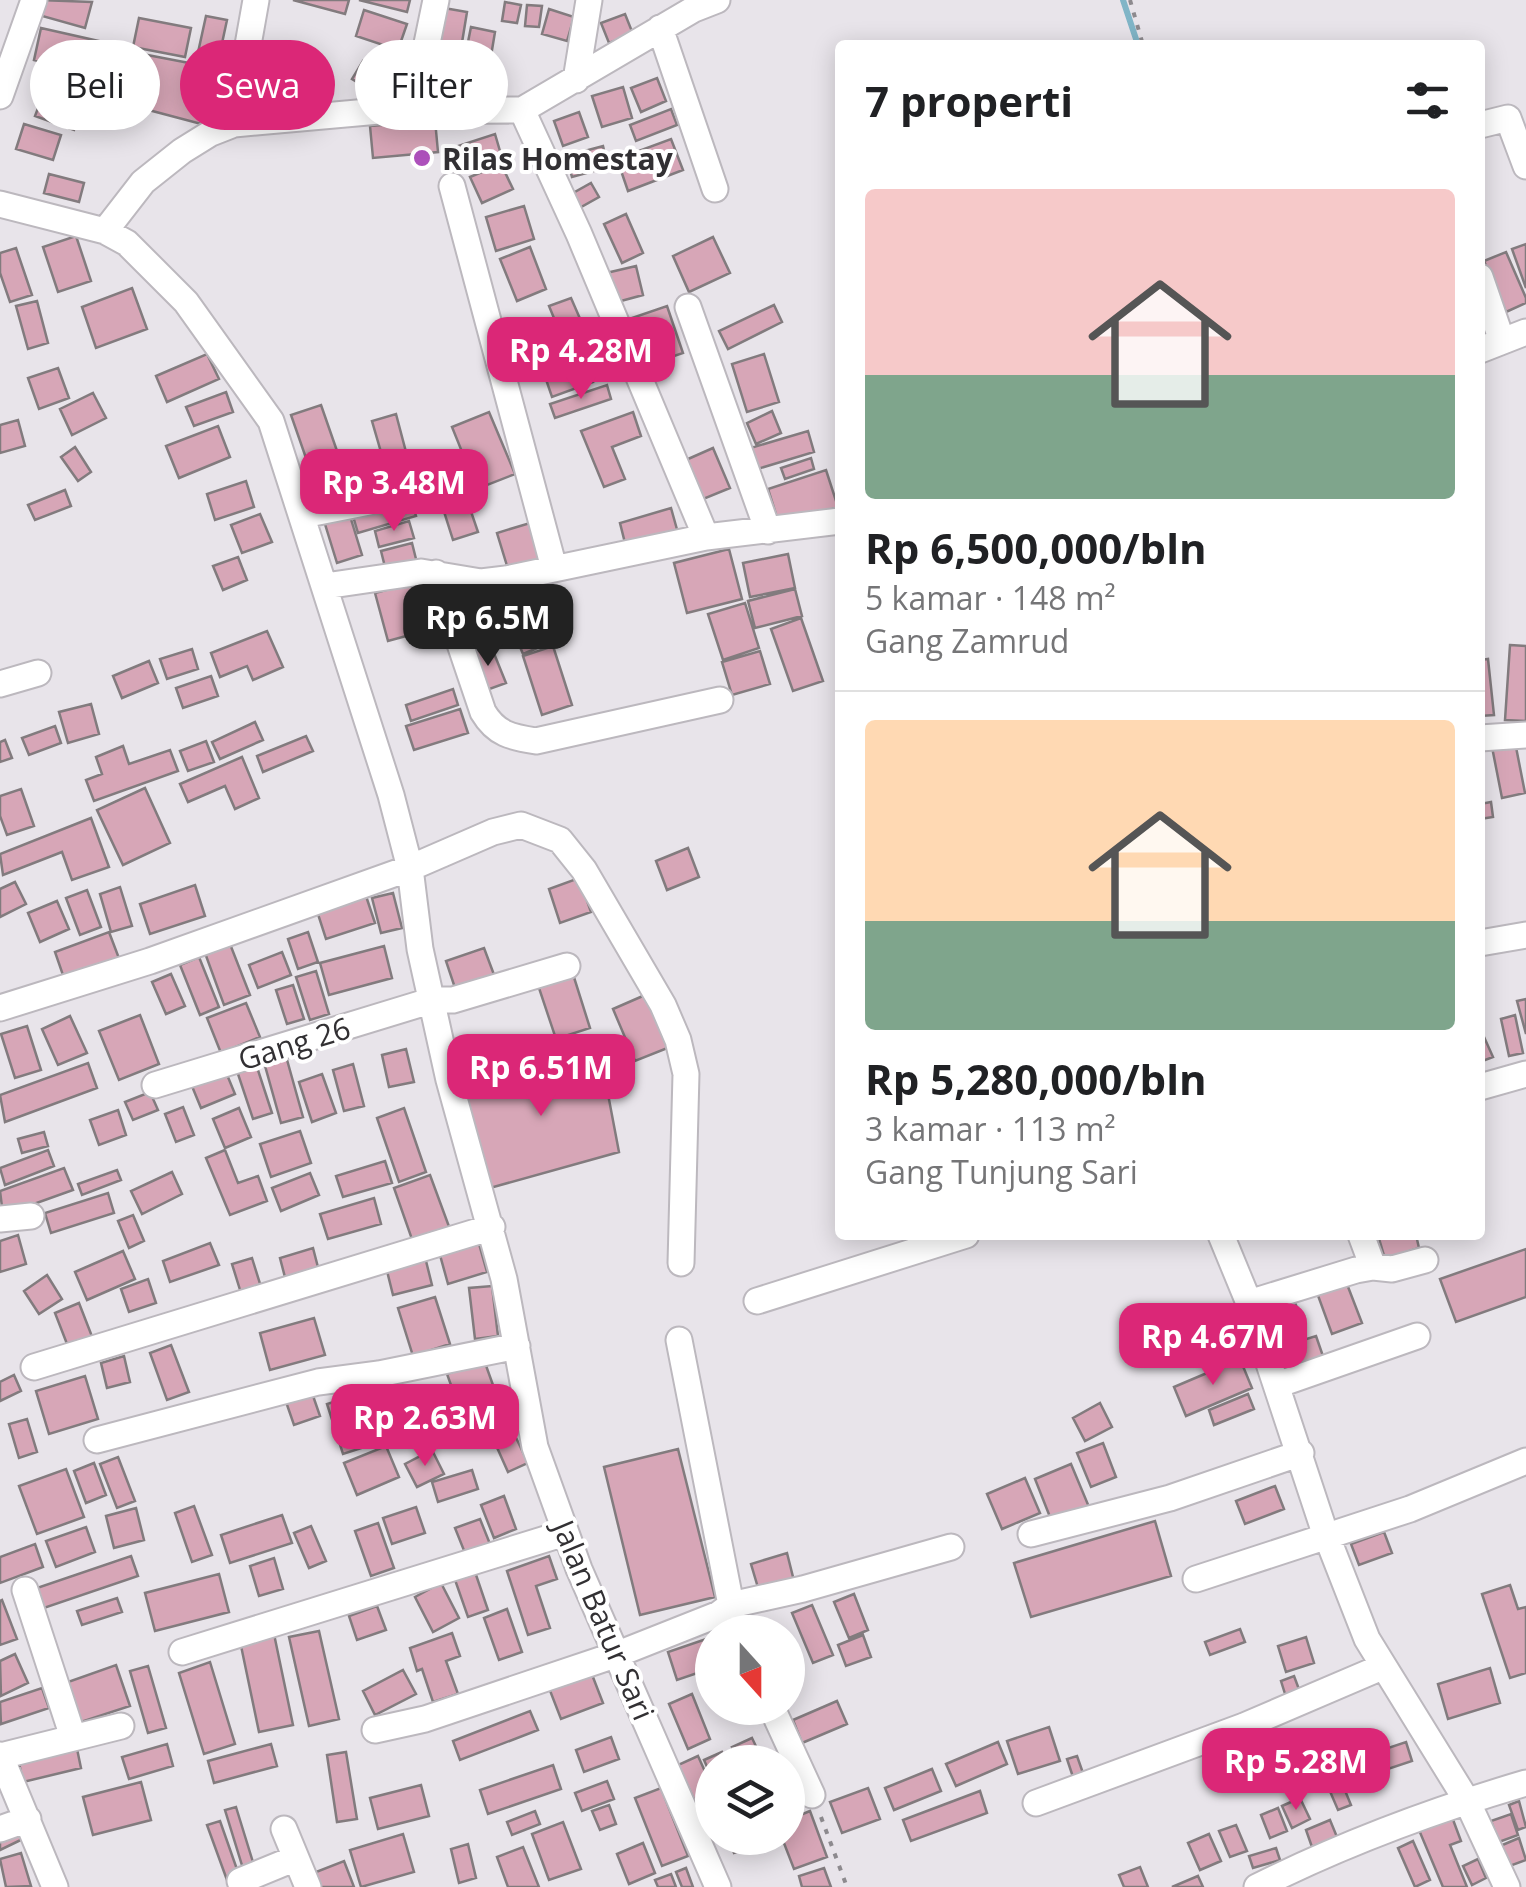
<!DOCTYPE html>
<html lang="id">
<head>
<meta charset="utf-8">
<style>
  body { margin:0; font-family:"Open Sans",sans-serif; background:#f2f2f2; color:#202124; height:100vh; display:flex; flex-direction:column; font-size:38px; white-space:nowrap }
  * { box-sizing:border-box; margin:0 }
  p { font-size:32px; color:#757577 }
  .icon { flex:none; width:55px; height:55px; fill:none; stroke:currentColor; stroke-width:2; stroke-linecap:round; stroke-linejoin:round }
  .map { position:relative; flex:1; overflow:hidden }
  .sheet { position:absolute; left:835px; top:40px; width:650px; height:1200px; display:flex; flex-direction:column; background:#fff; border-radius:10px; box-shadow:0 5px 25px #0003 }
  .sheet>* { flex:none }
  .top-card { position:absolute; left:30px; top:40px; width:655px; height:90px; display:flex; gap:20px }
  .needle { width:65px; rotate:159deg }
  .controls { position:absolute; left:695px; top:1615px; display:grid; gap:20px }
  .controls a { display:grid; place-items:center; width:110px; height:110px; border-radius:50%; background:#fff; box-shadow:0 5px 25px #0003; font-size:50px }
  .price { position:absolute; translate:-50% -85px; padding:0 22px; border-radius:20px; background:#db2777; color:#fff; font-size:32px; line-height:65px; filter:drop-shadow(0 2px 5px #0008) }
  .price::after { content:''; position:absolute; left:50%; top:60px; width:30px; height:22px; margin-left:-15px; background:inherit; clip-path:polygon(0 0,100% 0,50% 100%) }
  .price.current { background:#222; color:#fff }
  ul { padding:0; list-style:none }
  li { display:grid; align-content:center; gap:20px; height:530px; padding:0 30px }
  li+li { border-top:2px solid #e0e0e0 }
  li span { display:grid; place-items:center; height:310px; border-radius:10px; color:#555 }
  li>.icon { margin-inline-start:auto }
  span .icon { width:180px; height:180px; fill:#fffc; stroke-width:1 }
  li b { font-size:42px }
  h2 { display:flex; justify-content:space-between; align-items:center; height:120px; padding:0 30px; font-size:42px }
  .pill { padding:0 35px; border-radius:45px; background:#fff; box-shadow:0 5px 25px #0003; font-size:35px; line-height:90px }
  .pill.current { background:#db2777; color:#fff }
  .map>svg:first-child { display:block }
</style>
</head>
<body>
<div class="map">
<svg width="1526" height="1887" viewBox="0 0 1526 1887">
  <rect width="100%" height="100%" fill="#e8e4ea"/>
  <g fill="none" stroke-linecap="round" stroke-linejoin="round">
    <!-- stream -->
    <path stroke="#80b5c7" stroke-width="6" d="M1123,0L1138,45"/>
  </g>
  <!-- building -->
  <path fill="#d7a6b7" stroke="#827b7e" stroke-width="2.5" d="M39,0L92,2L85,28L35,14Z
    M293,0H349L345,14Z
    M359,0H410L407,12Z
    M505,2L521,5L517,23L502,21Z
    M527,5L542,6L539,27L525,26Z
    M444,8L467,12L457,73L434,69Z
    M549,9L574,17L567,41L542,34Z
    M364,10L407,24L398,50L356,36Z
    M625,14L633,34L609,43L601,23Z
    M206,16L227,20L218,62L197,57Z
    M139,18L191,28L185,57L133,47Z
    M471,27L495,32L491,56L466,52Z
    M41,28L103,42L95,74L34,60Z
    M137,53L231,71L226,120L205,125L126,104Z
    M363,61L402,83L391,102L352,79Z
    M657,78L666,101L641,112L631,88Z
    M623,87L632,118L602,127L592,96Z
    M43,95L82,109L74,130L35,116Z
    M671,109L677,125L636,141L630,125Z
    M579,112L588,137L563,146L554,121Z
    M435,120L438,152L373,158L370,126Z
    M24,124L61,135L53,160L16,149Z
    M495,134L502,158L463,171L455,147Z
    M671,139L683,170L628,191L617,159Z
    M603,146L608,167L572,177L566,156Z
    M501,164L513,189L482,203L470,177Z
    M49,174L84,183L79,202L44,193Z
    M591,183L599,197L574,211L566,197Z
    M524,206L534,239L496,251L486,217Z
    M626,214L643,253L622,263L604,224Z
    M76,236L91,281L58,292L43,247Z
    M713,237L730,273L689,292L673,256Z
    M1526,244V288L1512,249Z
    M530,247L546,289L517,301L500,259Z
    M16,248L32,295L10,302L0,273V253Z
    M1506,252L1526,298V303L1506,312L1484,261Z
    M636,266L643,295L610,304L602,274Z
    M132,288L147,329L96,348L82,307Z
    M571,298L585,330L563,340L549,306Z
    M37,301L48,343L28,349L16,306Z
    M774,305L782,322L728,349L719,331Z
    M667,306L683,353L642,367L626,320Z
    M580,347L593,382L552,397L540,362Z
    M207,354L219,379L167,402L156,376Z
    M764,354L779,402L747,412L732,364Z
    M58,368L69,398L39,409L28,378Z
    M607,385L611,399L555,418L550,404Z
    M226,392L233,412L194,426L186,407Z
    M93,393L106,418L72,435L60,409Z
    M321,405L352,494L322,504L291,415Z
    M772,411L781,433L756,444L747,423Z
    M489,412L515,474L477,489L452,427Z
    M633,412L641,436L612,447L625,479L604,487L581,431Z
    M396,414L406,452L383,459L372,421Z
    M18,420L25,446L0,453V425Z
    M218,426L230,457L179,478L166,446Z
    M808,431L814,452L754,470L747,449Z
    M75,447L91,472L78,481L61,457Z
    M713,448L730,488L696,502L679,463Z
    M811,458L814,469L785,479L781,468Z
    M372,463L381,490L365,496L355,469Z
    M826,470L838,507L780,527L768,489Z
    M246,481L254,507L215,520L207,494Z
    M65,490L71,506L35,520L28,505Z
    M464,491L478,532L453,540L440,499Z
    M411,500L416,516L358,533L353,516Z
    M671,508L678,533L626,547L620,523Z
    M260,514L272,542L242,553L231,525Z
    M350,516L362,555L337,563L325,524Z
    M409,521L414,538L379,547L375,531Z
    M530,523L541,559L508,569L497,533Z
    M412,543L417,563L386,571L381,551Z
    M729,549L742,599L687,613L674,563Z
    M788,554L795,588L750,597L743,563Z
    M238,557L247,580L223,590L213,566Z
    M415,582L428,630L388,641L375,593Z
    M795,589L802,616L755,628L748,601Z
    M536,597L554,641L523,654L505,610Z
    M479,601L494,633L474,643L458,611Z
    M745,603L759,648L723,660L708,614Z
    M801,618L823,681L793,691L771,629Z
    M267,631L283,667L253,680L247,666L220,677L211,653Z
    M1510,645L1526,646V721L1505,720Z
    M491,646L506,683L484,691L470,654Z
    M553,646L572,705L542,715L523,656Z
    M192,649L198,669L167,679L160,659Z
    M760,651L770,684L732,695L722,662Z
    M1488,659L1494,715L1480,716V660Z
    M149,661L158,683L122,698L113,676Z
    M211,676L218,696L183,708L176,688Z
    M453,689L458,705L411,721L406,705Z
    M91,704L99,734L68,743L59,712Z
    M460,709L468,733L414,750L406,726Z
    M255,722L263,740L220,759L212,742Z
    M55,726L61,743L29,755L22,738Z
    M306,736L313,751L263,772L257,756Z
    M5,740L12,758L0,762V742Z
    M206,741L214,762L188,771L180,751Z
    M1515,742L1525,793L1502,798L1492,747Z
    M123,746L129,764L170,750L178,771L94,801L86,780L102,774L96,757Z
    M242,757L259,798L235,809L225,786L188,802L180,784Z
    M145,788L170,843L123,865L97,810Z
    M21,789L34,826L7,835L0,816V796Z
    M1491,802L1493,817L1480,819V804Z
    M91,818L109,867L72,880L62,852L3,875L0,854Z
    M688,848L699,877L667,890L656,861Z
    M579,878L591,912L560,923L549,889Z
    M15,882L26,904L0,917V889Z
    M195,885L205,916L150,934L140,904Z
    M120,887L132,926L111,932L100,894Z
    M87,890L101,927L80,935L66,898Z
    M393,893L402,928L381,933L372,898Z
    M366,896L375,923L326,939L317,911Z
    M57,901L69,929L40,942L28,913Z
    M109,932L120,961L65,981L55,952Z
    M308,932L318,962L298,969L288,939Z
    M230,944L250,995L224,1005L205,953Z
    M384,946L392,978L329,995L320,963Z
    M484,948L496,980L457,994L446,961Z
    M282,952L291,975L258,988L249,965Z
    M199,957L219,1007L200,1015L180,965Z
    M316,971L329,1014L310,1020L296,977Z
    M572,971L590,1028L556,1039L537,982Z
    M171,974L185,1006L166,1014L152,982Z
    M293,985L304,1019L287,1024L276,990Z
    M652,992L675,1045L635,1061L613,1009Z
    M1526,999V1034L1517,1001Z
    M246,1003L260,1037L221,1053L207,1018Z
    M140,1015L159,1064L119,1080L99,1031Z
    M1515,1015L1523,1053L1509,1056L1501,1019Z
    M70,1016L87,1053L58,1065L42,1029Z
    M27,1026L41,1070L15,1078L1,1034Z
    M1480,1028L1493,1057L1480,1062Z
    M284,1049L303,1117L281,1123L262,1055Z
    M406,1049L414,1082L389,1087L382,1055Z
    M600,1052L619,1152L490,1188L459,1088Z
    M255,1061L272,1113L253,1119L236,1068Z
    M88,1063L97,1088L5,1122L0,1095Z
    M353,1064L364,1106L344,1111L333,1070Z
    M223,1065L235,1094L201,1108L189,1079Z
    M322,1074L336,1113L312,1122L299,1082Z
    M150,1092L158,1110L133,1120L125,1102Z
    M183,1107L194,1135L176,1142L165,1114Z
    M239,1108L251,1137L225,1148L213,1119Z
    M404,1108L426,1172L399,1182L377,1118Z
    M118,1110L126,1135L99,1145L90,1120Z
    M300,1131L311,1163L271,1177L260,1144Z
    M44,1132L48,1146L22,1153L18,1139Z
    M48,1150L54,1166L5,1185L0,1168Z
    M225,1150L238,1183L258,1176L267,1201L230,1215L206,1158Z
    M385,1161L392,1183L343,1197L336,1176Z
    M64,1168L73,1190L3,1215L0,1191Z
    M117,1170L121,1180L82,1195L78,1184Z
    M172,1172L182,1194L142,1214L131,1191Z
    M310,1173L319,1195L281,1211L272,1188Z
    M430,1175L451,1232L414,1245L394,1188Z
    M108,1193L114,1213L51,1233L45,1213Z
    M374,1198L381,1224L328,1239L320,1214Z
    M133,1215L144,1241L129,1248L118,1221Z
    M18,1235L26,1264L0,1272V1241Z
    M1378,1235H1416L1419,1248L1385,1259Z
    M210,1243L219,1265L170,1282L163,1261Z
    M479,1244L487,1272L448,1284L440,1255Z
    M313,1248L320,1275L287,1285L280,1258Z
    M1526,1249V1297L1456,1322L1440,1279Z
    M123,1251L135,1279L87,1300L75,1272Z
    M425,1257L432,1285L393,1295L386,1267Z
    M252,1258L261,1287L241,1293L232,1264Z
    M47,1275L62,1299L39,1314L24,1291Z
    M148,1279L156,1303L129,1312L121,1289Z
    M1345,1279L1362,1323L1332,1334L1316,1290Z
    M492,1286L498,1336L475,1339L469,1288Z
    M1292,1295L1303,1323L1271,1336L1259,1309Z
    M435,1297L450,1344L413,1356L398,1308Z
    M79,1303L93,1339L69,1349L55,1313Z
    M314,1318L325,1355L270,1370L260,1333Z
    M1316,1336L1324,1359L1282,1373L1274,1349Z
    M171,1345L189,1392L167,1400L150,1353Z
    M124,1356L130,1382L107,1388L101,1363Z
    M1240,1359L1252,1388L1186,1416L1174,1387Z
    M484,1360L493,1385L456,1399L447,1374Z
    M14,1375L21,1391L0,1401V1382Z
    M85,1376L98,1419L49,1434L36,1391Z
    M311,1390L320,1416L294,1425L285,1399Z
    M358,1394L374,1444L343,1454L327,1404Z
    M1248,1394L1254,1409L1214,1425L1209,1410Z
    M446,1395L450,1414L431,1418L427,1399Z
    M485,1397L492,1423L473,1428L466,1402Z
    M1100,1403L1112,1427L1085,1441L1073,1418Z
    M463,1409L471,1432L427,1450L418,1427Z
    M27,1419L37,1452L19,1458L9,1424Z
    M510,1425L528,1463L508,1472L491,1434Z
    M1103,1443L1116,1477L1091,1487L1077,1453Z
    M386,1446L399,1477L357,1495L344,1463Z
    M678,1449L715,1597L640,1615L604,1467Z
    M432,1450L444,1474L417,1487L405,1464Z
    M118,1457L135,1501L117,1508L100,1464Z
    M94,1463L106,1495L86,1503L74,1471Z
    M1071,1464L1089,1507L1052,1522L1035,1479Z
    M66,1469L84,1517L37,1534L19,1486Z
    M472,1470L478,1489L438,1502L432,1482Z
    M1025,1478L1040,1513L1002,1529L987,1494Z
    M1275,1486L1284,1509L1245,1524L1236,1501Z
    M504,1496L516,1529L494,1538L481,1505Z
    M194,1506L212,1555L192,1562L175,1513Z
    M416,1507L425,1533L392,1544L383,1518Z
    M136,1508L144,1540L114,1548L106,1516Z
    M282,1515L292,1543L230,1563L221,1535Z
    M480,1519L490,1544L465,1553L455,1528Z
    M1155,1521L1171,1576L1031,1617L1014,1563Z
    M378,1523L394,1568L371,1576L355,1531Z
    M311,1526L326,1561L309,1568L294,1533Z
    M86,1527L95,1552L56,1567L46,1541Z
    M1384,1532L1392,1553L1359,1565L1351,1544Z
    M35,1544L43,1567L0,1583V1557Z
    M787,1553L794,1581L759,1591L751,1564Z
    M131,1556L138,1576L41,1609L34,1589Z
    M549,1556L557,1579L536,1586L550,1628L528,1635L507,1571Z
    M274,1558L283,1589L259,1596L250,1566Z
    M474,1569L488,1610L468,1617L454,1577Z
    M219,1574L229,1612L155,1631L145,1593Z
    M441,1583L459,1618L433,1632L415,1597Z
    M1510,1585L1518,1609L1526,1607V1673L1510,1678L1482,1594Z
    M854,1594L868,1630L849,1638L834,1602Z
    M117,1598L122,1612L82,1625L77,1611Z
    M2,1600L17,1639L0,1645V1601Z
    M812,1605L833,1655L813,1663L792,1613Z
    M377,1606L386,1630L357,1640L349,1616Z
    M507,1609L522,1652L499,1660L484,1618Z
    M1240,1629L1245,1642L1210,1655L1205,1642Z
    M319,1631L339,1719L309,1726L289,1637Z
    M452,1633L460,1656L446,1661L458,1694L433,1702L422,1669L417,1671L410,1648Z
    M274,1634L293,1725L259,1732L240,1641Z
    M863,1635L871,1657L846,1666L838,1645Z
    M712,1637V1668L677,1680L668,1652Z
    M1306,1637L1314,1663L1286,1672L1278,1646Z
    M15,1654L28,1683L1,1696L0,1661Z
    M210,1662L235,1744L204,1754L179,1673Z
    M116,1665L130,1706L81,1722L68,1682Z
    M148,1666L166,1728L148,1733L130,1671Z
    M1490,1668L1500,1703L1448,1719L1438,1684Z
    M403,1670L416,1694L375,1715L363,1691Z
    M591,1672L603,1703L561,1719L549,1688Z
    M1294,1676L1300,1692L1286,1697L1281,1681Z
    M42,1688L49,1708L1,1724L0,1702Z
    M692,1694L710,1739L688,1749L669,1704Z
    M837,1701L847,1724L802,1743L793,1720Z
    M530,1711L538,1730L460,1760L453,1741Z
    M1049,1727L1060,1761L1018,1774L1007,1741Z
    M611,1737L619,1759L584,1772L576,1750Z
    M752,1738L763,1761L740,1762L732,1747Z
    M998,1742L1007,1764L956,1786L946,1764Z
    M1406,1742L1412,1761L1379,1772L1373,1753Z
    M76,1744L81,1768L23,1782L18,1758Z
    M167,1744L173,1766L129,1779L122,1757Z
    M271,1744L277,1766L214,1783L208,1761Z
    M346,1752L357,1819L337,1822L327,1755Z
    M722,1752L727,1762H712V1778L704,1760Z
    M698,1756L712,1787V1814L703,1819L678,1765Z
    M1077,1756L1083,1773L1073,1777L1067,1759Z
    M1370,1759L1375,1775L1350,1784L1344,1768Z
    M553,1765L561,1789L488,1814L480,1790Z
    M932,1769L941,1791L894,1810L885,1788Z
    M1339,1776L1351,1805L1338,1810L1326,1782Z
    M607,1781L614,1799L582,1811L575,1793Z
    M141,1782L151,1820L93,1835L83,1797Z
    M421,1785L429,1816L378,1829L370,1798Z
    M661,1788L688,1856L662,1866L635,1798Z
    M868,1788L880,1819L842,1833L830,1802Z
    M980,1791L987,1813L911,1841L903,1820Z
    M1300,1798L1310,1819L1292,1828L1282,1806Z
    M1519,1801L1526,1827L1518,1830L1509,1805Z
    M609,1805L616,1824L600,1830L592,1811Z
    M236,1807L256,1872L245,1875L225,1810Z
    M1278,1808L1287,1831L1270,1838L1261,1815Z
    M535,1811L540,1824L512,1835L507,1822Z
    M810,1811L827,1857L794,1869L782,1838H788V1820Z
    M1511,1814L1518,1835L1499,1842L1491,1821Z
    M1452,1817L1461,1841L1450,1845L1467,1887H1443L1419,1830Z
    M1330,1820L1337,1837L1312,1847L1306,1830Z
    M220,1821L239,1875L227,1880L207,1825Z
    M563,1822L581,1869L549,1880L532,1834Z
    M1236,1825L1247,1851L1230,1857L1219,1831Z
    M403,1834L414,1872L361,1887L350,1850Z
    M1209,1834L1221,1861L1200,1870L1188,1843Z
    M0,1835H31L0,1850Z
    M729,1838H760L762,1843L734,1853Z
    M1519,1838L1526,1860L1507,1867L1500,1846Z
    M1413,1841L1430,1880L1415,1887L1398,1848Z
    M643,1843L655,1873L629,1884L617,1854Z
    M468,1844L476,1878L459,1883L451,1849Z
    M523,1847L539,1887H508L497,1857Z
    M1276,1848L1280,1860L1253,1868L1249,1856Z
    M21,1853L31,1886L6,1887L0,1859Z
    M1478,1859L1486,1878L1472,1885L1463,1866Z
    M344,1861L354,1887H316L311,1874Z
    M1140,1867L1148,1887H1124L1119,1875Z
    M686,1868L693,1887H682L676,1872Z
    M824,1868L831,1887H802L799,1876Z
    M671,1874L676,1887H658L655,1880Z
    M1198,1876L1203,1887H1172Z"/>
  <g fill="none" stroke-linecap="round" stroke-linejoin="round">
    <defs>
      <path id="minor" d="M660,28L715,189
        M576,80L589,0
        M0,96L34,0
        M522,110L579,234L706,537
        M413,111L436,0
        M234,124L256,0
        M1480,125L1508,118L1526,166
        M452,186L554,568
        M0,204L105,231L127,243L186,302L271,421L391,795L410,868L420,949L449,1080L504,1279L535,1447L579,1569L718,1887
        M105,231L143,182L182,151L211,133L234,124L379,111L522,110L694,9L717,0
        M1480,277L1502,341
        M688,307L768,531
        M1480,350L1526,332
        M303,515L415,493
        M436,573L483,712C496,734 511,737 536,741L720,700
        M325,586L421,572L481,582L506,579L706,537L840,521
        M0,684L38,673
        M1480,738L1526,735
        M1480,943L1526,935
        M0,1008L150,961L410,868L493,832L521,825L560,840L584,870L663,1005L678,1040L686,1074L681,1263
        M155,1085L433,1000H453L567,966
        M1480,1087L1526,1074
        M0,1219L31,1216
        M1221,1235L1249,1303L1322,1524L1367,1639L1467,1801L1507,1887
        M1361,1235L1373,1267
        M757,1301L966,1235
        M1249,1303L1356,1270L1373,1267L1392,1269L1425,1260
        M679,1340L731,1605L742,1632
        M34,1367L492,1227
        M1277,1385L1417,1336
        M97,1440L318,1382L379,1374L517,1346
        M1031,1534L1170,1498L1301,1453
        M1196,1579L1410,1509L1526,1461
        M25,1590L73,1737
        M182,1652L565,1533
        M772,1708L812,1795
        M375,1730L425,1719L618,1654L719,1614L731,1605L803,1589L951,1547
        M0,1755L55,1887
        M1,1756L121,1726
        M1036,1803L1244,1726L1382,1667
        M0,1829L28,1819
        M284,1829L308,1887
        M240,1881L296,1858
        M1257,1887C1343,1844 1434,1810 1526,1783"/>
    </defs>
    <!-- minor casing -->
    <use href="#minor" stroke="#bcb8be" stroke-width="29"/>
    <!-- path -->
    <path stroke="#8d8a8e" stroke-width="4" stroke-dasharray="5 8" stroke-linecap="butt" d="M1130,0L1143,45
      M821,1817L847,1887"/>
    <!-- minor -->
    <use href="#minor" stroke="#fff" stroke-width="25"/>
  </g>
  <!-- markers -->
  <circle fill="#ad50bb" stroke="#fff" stroke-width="4" cx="422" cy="158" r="10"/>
  <g text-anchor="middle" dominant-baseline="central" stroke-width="8" stroke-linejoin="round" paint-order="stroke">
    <!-- poi labels -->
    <g font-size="30" font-weight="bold" fill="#323033" stroke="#fff" text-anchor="start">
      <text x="442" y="158">Rilas Homestay</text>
    </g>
    <!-- street labels -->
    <g font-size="30" fill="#323033" stroke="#fff">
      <text transform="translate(294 1043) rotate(-17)">Gang 26</text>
      <text transform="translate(604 1620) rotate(67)">Jalan Batur Sari</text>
    </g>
  </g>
</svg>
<div class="controls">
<a><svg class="needle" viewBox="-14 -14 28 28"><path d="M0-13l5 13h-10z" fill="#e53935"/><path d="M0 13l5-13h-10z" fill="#757577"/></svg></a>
<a><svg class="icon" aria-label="layers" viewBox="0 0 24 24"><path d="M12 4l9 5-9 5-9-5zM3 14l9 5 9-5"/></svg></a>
</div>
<b class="price" style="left:581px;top:402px">Rp 4.28M</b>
<b class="price" style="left:394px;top:534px">Rp 3.48M</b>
<b class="price current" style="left:488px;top:669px">Rp 6.5M</b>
<b class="price" style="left:541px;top:1119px">Rp 6.51M</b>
<b class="price" style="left:1213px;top:1388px">Rp 4.67M</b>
<b class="price" style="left:425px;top:1469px">Rp 2.63M</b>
<b class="price" style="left:1296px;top:1813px">Rp 5.28M</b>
<div class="top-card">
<a class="pill">Beli</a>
<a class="pill current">Sewa</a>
<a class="pill">Filter</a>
</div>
<section class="sheet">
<h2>7 properti<svg class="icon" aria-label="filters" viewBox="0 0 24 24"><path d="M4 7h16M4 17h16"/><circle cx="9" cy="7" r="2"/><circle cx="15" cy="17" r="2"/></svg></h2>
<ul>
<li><span style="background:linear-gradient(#f6c9c9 60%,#7fa58c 0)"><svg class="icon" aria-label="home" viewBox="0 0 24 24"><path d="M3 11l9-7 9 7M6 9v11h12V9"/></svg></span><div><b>Rp 6,500,000/bln</b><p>5 kamar · 148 m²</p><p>Gang Zamrud</p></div></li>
<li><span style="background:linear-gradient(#ffd9b3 65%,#7fa58c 0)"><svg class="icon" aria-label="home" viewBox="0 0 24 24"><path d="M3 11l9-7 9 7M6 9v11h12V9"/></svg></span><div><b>Rp 5,280,000/bln</b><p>3 kamar · 113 m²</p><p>Gang Tunjung Sari</p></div></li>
</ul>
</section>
</div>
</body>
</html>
